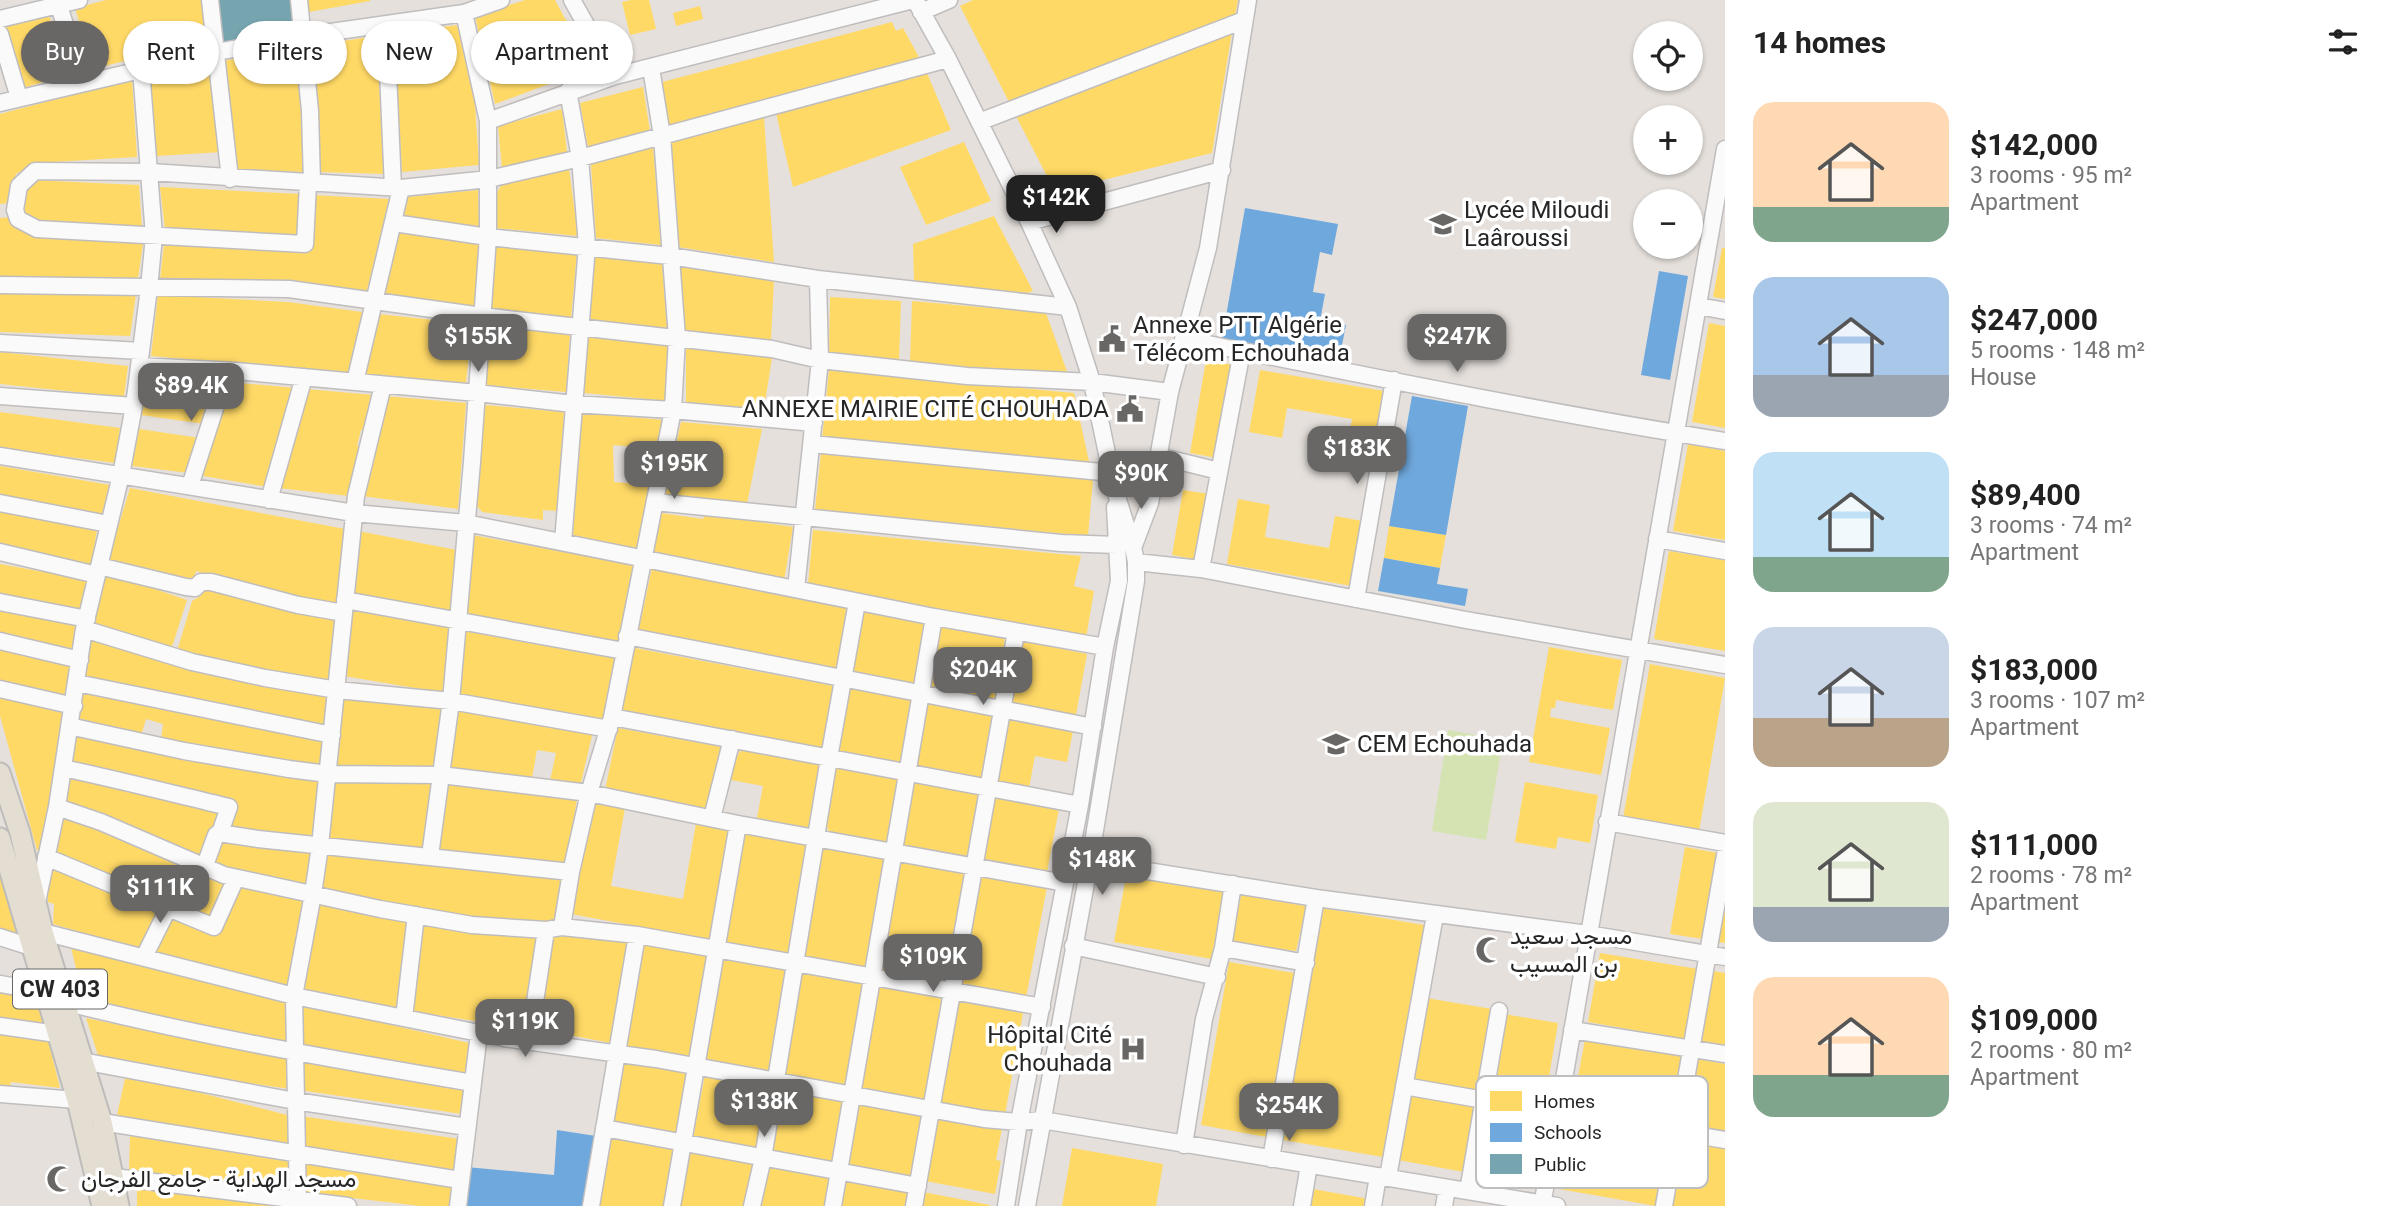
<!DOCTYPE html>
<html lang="en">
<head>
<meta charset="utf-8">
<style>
  body { margin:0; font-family:Roboto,Vazirmatn,sans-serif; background:#f6f6f6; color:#222; height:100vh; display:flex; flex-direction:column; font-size:26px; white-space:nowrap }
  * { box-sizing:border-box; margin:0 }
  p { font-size:23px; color:#767676 }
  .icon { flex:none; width:38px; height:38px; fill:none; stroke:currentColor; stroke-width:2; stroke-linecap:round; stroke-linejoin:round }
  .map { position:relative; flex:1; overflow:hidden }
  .details { display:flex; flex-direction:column; background:#fff; width:665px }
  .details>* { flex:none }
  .guide { position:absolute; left:21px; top:21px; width:665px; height:63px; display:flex; gap:14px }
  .tools { position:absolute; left:1633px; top:21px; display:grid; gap:14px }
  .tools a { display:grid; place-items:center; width:70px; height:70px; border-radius:50%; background:#fff; box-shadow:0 2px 5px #0004; font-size:35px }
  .price { position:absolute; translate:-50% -60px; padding:0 16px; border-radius:14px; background:#696766; color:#fff; font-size:23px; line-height:46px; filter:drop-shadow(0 2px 4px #0008) }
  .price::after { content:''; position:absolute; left:50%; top:42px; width:21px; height:16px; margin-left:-10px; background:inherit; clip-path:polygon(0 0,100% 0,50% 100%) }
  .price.selected { background:#222; color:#fff }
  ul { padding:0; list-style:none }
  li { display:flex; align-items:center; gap:21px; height:175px; padding:0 28px }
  li span { display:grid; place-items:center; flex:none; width:196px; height:140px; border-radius:21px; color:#555 }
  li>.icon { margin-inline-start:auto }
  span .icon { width:84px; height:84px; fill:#fffc; stroke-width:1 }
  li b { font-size:30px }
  h2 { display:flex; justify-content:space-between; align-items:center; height:84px; padding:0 28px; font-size:30px }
  .chip { padding:0 24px; border-radius:32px; background:#fff; box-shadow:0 2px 5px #0004; font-size:24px; line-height:63px }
  .chip.selected { background:#696766; color:#fff }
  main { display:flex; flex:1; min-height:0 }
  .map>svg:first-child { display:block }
</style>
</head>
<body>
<main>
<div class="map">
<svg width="1725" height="1206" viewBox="0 0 1725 1206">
  <rect width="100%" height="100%" fill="#e5e0dc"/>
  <!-- pitch -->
  <path fill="#d5e3b3" d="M1448,730L1503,740L1486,840L1432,831Z"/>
  <!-- homes -->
  <path fill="#ffd966" d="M106,0H204L211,39L93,69L75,8Z
    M308,0H370V1L309,12Z
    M525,0H555L587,59L544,73L549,84L495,104L475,16Z
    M631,0H649L656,29L630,35L622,2Z
    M973,0H1238L1235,16L1009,102L960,6Z
    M700,6L703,19L676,26L673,13Z
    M49,15L66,76L22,88L5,26Z
    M892,22L896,31L903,28L920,59L669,126L662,82Z
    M457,25L474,89L479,165L402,172L394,34Z
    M1232,32L1212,153L1055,192L1016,116Z
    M376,36L385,174L318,172L310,46Z
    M296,48L306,172L234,170L223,61Z
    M213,63L223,152L157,156L149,76Z
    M927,73L951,130L793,187L776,113Z
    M132,79L137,157L36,163L16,174L9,203L0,204V114Z
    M643,87L650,131L588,147L580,103Z
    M562,109L567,152L502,168L498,126Z
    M764,117L774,262L678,247L670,143Z
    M964,142L991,201L926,225L900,167Z
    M653,147L661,245L596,238L591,164Z
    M569,169L578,236L495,228V196L502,184Z
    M32,180L139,185L142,228L24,220L25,186Z
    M160,187L302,194V237L165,229Z
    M478,190L479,226L404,218L408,197Z
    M312,195L389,199L367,291L306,282L160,280L164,244L308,253Z
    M994,216L1033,291L1027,293L914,282L913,244Z
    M13,217L64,238L143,243L138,279L0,277V218Z
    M400,231L479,242L474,307L385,293Z
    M496,244L577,252L571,318L490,308Z
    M1722,248H1725V299L1713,297Z
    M594,254L662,264L667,328L589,320Z
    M680,266L774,280L771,340L685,331Z
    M0,293L136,294L130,336L0,332Z
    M158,295L288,302L362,312L348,373L151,356Z
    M830,297L901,301L899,361L829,354Z
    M912,301L1046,313L1069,377L910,362Z
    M378,314L472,324L466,383L366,374Z
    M1709,323L1725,326V428L1692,422Z
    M490,326L570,335L566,392L485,385Z
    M588,337L668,346L669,401L584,393Z
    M686,348L772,358L764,409L686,402Z
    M0,352L128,366L124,397L0,384Z
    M1206,360L1239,366L1222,459L1190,453Z
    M829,370L1074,393L1090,466L822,440Z
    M1260,370L1390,392L1379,457L1346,451L1352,419L1287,408L1282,438L1249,432Z
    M148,375L218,381L205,424L141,415Z
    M228,382L296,388L268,487L197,475Z
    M306,389L374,395L366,430H361L357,446L361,447L349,496L278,488Z
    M385,396L466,403L458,509L362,496Z
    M485,405L564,412L557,511L543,510V520L482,512L476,505Z
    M0,412L120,428L115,463L0,448Z
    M582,413L664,420L658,449L613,445L614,482L650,485L637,550L573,536Z
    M681,422L762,429L747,504L665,496Z
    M139,429L200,438L189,473L132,466Z
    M1688,444L1725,451V540L1673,531Z
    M821,453L1093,479L1088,536L815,510Z
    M0,466L110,485L101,517L0,497Z
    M130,488L345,529L336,608L296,601L196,571L193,583L107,564Z
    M1183,490L1216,495L1205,561L1172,555Z
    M1238,499L1270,505L1265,537L1329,548L1335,516L1368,522L1357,587L1227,564Z
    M0,511L97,530L91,565L0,543Z
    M661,513L703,519L705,514L793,527L784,581L652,553Z
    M1389,526L1446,535L1440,568L1384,558Z
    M813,530L1081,556L1074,586L1094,591L1086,638L808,585Z
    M358,531L457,550L451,614L352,595Z
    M472,535L633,565L634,571L620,645L465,616Z
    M1669,551L1725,560V651L1654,639Z
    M0,564L88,580L81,613L0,596Z
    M652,568L847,607L836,670L638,633Z
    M105,572L187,600L171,650L92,622Z
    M205,586L336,617L330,684L187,655L178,648L192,601L202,595Z
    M0,608L79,625L75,651L0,633Z
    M350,610L450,628L444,693L344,676Z
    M862,610L925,622L914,685L851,673Z
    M940,625L1005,638L995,700L930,688Z
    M463,631L617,659L604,719L457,695Z
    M91,636L330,695L327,729L84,678Z
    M1022,641L1087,654L1076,715L1011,703Z
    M0,646L73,664L67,698L0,681Z
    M1549,647L1622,660L1613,710L1556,700L1555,708H1551L1550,717L1610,728L1601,775L1529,762Z
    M635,648L834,686L823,750L621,713Z
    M1650,664L1725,678L1699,832L1623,819Z
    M849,688L912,700L901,764L838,753Z
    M82,690L327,740L323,769L200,748L201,745L194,743L193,746L161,740L163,724L146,719L141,736L78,718Z
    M0,694L67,712L44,852L37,850L0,716Z
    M341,699L444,709L437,768L334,767Z
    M927,703L992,715L981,779L916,767Z
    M455,709L593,731L580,787L550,781L556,753L537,750L532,778L448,767Z
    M1008,718L1073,731L1067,762L1035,756L1029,788L996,782Z
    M618,728L722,747L710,805L705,809L605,790Z
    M76,731L255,767V772L321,780L319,840L223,830L233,802L71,763Z
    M741,750L820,765L810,828L757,818L763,786L731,780L736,757Z
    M835,768L898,779L888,842L829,832L826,823Z
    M70,769L225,812L204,860L168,841L65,800Z
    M333,780L435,782L424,850L327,841Z
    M913,782L979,794L968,857L903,845Z
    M1525,782L1598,795L1590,843L1558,837L1556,849L1515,842Z
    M446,784L577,799L566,864L435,851Z
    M994,797L1059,809L1047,872L982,860Z
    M591,801L625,808L611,886L683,899L696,823L731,829L711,940L571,914Z
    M63,810L138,843L192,870L231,883L214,920L173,905L106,873L56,854Z
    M744,832L807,843L788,954L725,943Z
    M219,836L314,851L308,886L250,876L210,863Z
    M822,846L885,858L866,969L803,957Z
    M1685,847L1718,853L1703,939L1670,934Z
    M327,852L564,875L555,923L458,917L320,887Z
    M900,860L965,872L946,983L881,972Z
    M53,865L103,890L161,912L141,950L53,924L54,904L48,902L47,888Z
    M979,875L1047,887L1026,998L961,986Z
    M1126,877L1223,892L1212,959L1114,942Z
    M0,879H1L20,939L0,932Z
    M236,886L305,899L291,988L152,953L172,916L215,932Z
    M1241,895L1306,906L1296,951L1232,942Z
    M315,901L410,922L400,1010L300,989Z
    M1323,908L1424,925L1383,1157L1283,1140Z
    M1724,909H1725V943L1718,942Z
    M419,923L453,931L537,937L522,1028L409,1011Z
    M585,936L629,941L611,1043L537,1029L553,937Z
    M644,944L709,955L692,1055L684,1056L626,1046Z
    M71,947L289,1001V1044L165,1019L83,999Z
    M1600,953L1698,969L1685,1039L1588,1022Z
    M722,958L785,969L768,1072L705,1060Z
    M1229,962L1294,973L1266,1137L1201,1125Z
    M1713,971L1725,973V1046L1701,1041Z
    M800,972L864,984L846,1086L783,1075Z
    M879,987L940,998L943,1006L926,1101L861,1089Z
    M0,989L38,998L45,1026L0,1019Z
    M1426,998L1492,1009L1477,1093L1412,1081Z
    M958,1001L1023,1013L1005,1115L939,1103Z
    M297,1003L469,1043L466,1074L298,1045Z
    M1504,1014L1558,1023L1531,1184L1476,1174Z
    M86,1018L188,1039L289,1056L290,1089L186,1074L98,1055Z
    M0,1033L48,1040L60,1088L11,1082L10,1089L0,1088Z
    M1585,1039L1682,1056L1671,1122L1573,1104Z
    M298,1058L466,1081L462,1114L299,1090Z
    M624,1059L689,1071L678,1136L613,1124Z
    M1698,1059L1725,1064V1131L1686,1124Z
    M126,1074L291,1116V1147L117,1115Z
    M705,1074L768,1085L756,1150L693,1139Z
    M783,1088L844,1099L832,1164L771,1153Z
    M1410,1094L1475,1106L1464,1172L1398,1160Z
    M859,1102L924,1114L912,1179L847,1167Z
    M300,1116L460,1139L457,1171L300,1147Z
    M937,1116L1002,1128L996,1160L1001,1161L995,1194L925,1181Z
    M1570,1122L1668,1139L1656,1206L1559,1189Z
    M611,1135L676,1147L665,1206H598Z
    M130,1136L292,1162V1191L129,1171Z
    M1683,1142L1725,1149V1206H1672Z
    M1072,1148L1163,1164L1156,1206H1062Z
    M691,1150L754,1161L746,1206H681Z
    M300,1163L455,1187L454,1206H420L301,1192Z
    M769,1164L830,1175L824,1206H762Z
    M845,1178L910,1190L907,1206H840Z
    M137,1188L275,1204V1206H137Z
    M1313,1189L1369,1199L1368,1206H1310Z
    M923,1192L990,1205V1206H921Z"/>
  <!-- schools -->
  <path fill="#6fa8dc" d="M1245,208L1338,224L1332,255L1320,252L1313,292L1325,294L1320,321L1346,325L1339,360L1222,339Z
    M1659,271L1688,276L1670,380L1641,375Z
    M1412,396L1468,406L1446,535L1389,526Z
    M1384,558L1440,568L1437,584L1468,589L1465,606L1378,591Z
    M557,1130L596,1136L585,1206H462L466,1167L554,1175Z"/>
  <!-- public -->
  <path fill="#76a5af" d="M217,0H293L296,27L221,45Z"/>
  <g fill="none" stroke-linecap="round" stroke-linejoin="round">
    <defs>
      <path id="minor" d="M57,0L84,83
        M210,0L230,179
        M299,0L310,111L312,183
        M572,0L615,76L913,0
        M915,0L948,59L1029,222L1068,307L1092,382L1114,487L1133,547L1136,562V581L1090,861L1027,1206
        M921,12L949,0
        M0,19L79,0
        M386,26L393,188
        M0,34L19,98
        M0,103L217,52L303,36L464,13L501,0
        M488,121L615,76
        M979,122L1244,20
        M308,183L305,244L37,229L18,219L15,210L19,186L35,171L150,172L401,188L489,179L580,158L948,59
        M1029,222L1222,170
        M394,223L488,237L670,256L818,279L1068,307
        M0,285L289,289L482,316L772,349L820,360L967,376L1092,382L1170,392
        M1698,306L1725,311
        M1183,339C1363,375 1543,412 1725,441
        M0,343L141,351
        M139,366L236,371L477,393L573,404L673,410L814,423
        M355,382L401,188
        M0,396L134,406
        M812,444L1112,473
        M0,456L354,513L466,523L934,617L1105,647
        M1158,456L1219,471
        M190,486L227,371
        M269,500L304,377
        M655,502L1061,543L1117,545
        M0,503L108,524
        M1657,539L1725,551
        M563,542L587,246L580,158L568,91
        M1133,548L1150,503L1170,392L1208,248L1248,0
        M0,552L97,575
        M1136,562L1201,569L1466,620L1725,665
        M99,566L186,587L195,588L201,582H211L298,605L344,613
        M1201,569L1242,351
        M796,589L820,360L818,279
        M1356,599L1394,380
        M345,600L624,651
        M0,602L87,619
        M84,629L192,662L265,678L337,690L451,701L609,729
        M627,636L1093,727
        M0,641L80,660
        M77,683L332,735
        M0,689L74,706
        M612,717L1080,805
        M69,726L184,751L289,769L328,774L441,775L589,793L738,824L1065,883
        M63,768C119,780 174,794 229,807L220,833
        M57,807L101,822L224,875L380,909L472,925L546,930L562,927L637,935L1042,1007
        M712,818L732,739
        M1607,822L1725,843
        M430,856L451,701L472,462L488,237V121L464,13
        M46,857L214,927L236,878
        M1079,860L1316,898L1588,934L1725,957
        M204,868L216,835L219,833L258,839L571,872
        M37,902L57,807L84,629L121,475L134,406L149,288L154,236L141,69
        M562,927L571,872L589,793L612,717L673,410L677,338L662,136L651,68
        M43,932L294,996L504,1038L656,1059L984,1119L1019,1122L1042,1120L1557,1206
        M0,937L31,947
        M1073,946L1217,977
        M1223,948L1306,963
        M144,957L168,909
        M0,984L46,992
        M64,1002C199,1036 336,1060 473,1083
        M404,1018L416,915
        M0,1026L57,1034
        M1572,1030L1725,1054
        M529,1041L546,930
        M82,1061L295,1101L467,1127
        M1404,1086L1484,1100
        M0,1094L77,1100
        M1558,1111L1725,1140
        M102,1122L460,1180
        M604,1128L918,1186
        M1184,1145L1204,1019L1223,948L1233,884
        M1271,1159L1316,898
        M114,1177L348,1206
        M1388,1177L1435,915
        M1468,1191L1499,1011
        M298,1206L294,996L313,894L320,846L356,496L383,385
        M458,1206L479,1033
        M591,1206L637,935
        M672,1206L738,824
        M752,1206L763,1158L829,758L857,602
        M833,1206L934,617
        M914,1206L1016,632
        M1006,1206L1019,1122L1080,805L1105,647L1119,581L1115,507
        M1302,1206L1309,1165
        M1373,1206L1378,1176
        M1444,1206L1447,1188
        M1542,1206L1725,149
        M1664,1206L1725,855"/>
      <path id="major" d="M0,773L20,833L43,932L102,1122L119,1206
        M0,838L77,1100L102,1206"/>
    </defs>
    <!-- minor casing -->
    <use href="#minor" stroke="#bfbdbd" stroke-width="19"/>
    <!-- major casing -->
    <use href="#major" stroke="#bebcbb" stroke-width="23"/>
    <!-- minor -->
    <use href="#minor" stroke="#fbfafa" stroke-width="16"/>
    <!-- major -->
    <use href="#major" stroke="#e4ded2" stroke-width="19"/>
  </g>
  <!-- icons -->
  <defs>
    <symbol id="school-bare" viewBox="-9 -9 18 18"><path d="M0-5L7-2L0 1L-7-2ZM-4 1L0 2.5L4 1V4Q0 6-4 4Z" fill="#696766" stroke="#fff" stroke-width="2.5" paint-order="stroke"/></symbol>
    <symbol id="civic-bare" viewBox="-9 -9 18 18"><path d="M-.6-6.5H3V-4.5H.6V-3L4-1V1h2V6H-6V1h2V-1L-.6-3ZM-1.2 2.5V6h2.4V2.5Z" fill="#696766" stroke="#fff" stroke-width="2.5" paint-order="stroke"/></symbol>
    <symbol id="mosque-bare" viewBox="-9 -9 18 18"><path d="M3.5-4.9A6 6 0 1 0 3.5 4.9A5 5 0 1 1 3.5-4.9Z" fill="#696766" stroke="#fff" stroke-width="2.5" paint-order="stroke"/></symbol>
    <symbol id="hospital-bare" viewBox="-9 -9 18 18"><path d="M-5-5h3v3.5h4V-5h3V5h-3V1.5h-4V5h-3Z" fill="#696766" stroke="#fff" stroke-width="2.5" paint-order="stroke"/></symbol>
  </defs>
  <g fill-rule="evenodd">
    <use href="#school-bare" x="1424" y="205" width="38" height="38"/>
    <use href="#civic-bare" x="1093" y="320" width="38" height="38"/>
    <use href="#civic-bare" x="1111" y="390" width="38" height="38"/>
    <use href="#school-bare" x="1317" y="725" width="38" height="38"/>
    <use href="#mosque-bare" x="1470" y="931" width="38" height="38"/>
    <use href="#hospital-bare" x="1114" y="1030" width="38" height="38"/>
    <use href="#mosque-bare" x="41" y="1160" width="38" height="38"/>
  </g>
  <g text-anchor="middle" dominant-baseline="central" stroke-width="7" stroke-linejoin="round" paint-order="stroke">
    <!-- shield labels -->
    <rect fill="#fff" stroke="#676767" stroke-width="2" x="13" y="969.5" width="94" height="39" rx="5"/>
    <g font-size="23" font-weight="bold" fill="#262626">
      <text x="60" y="989">CW 403</text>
    </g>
    <!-- poi labels -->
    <g font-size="24" fill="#262626" stroke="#fff" text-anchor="start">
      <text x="1464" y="210">Lycée Miloudi<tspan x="1464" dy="28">Laâroussi</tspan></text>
      <text x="1133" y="325">Annexe PTT Algérie<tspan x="1133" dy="28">Télécom Echouhada</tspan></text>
      <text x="1109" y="409" text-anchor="end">ANNEXE MAIRIE CITÉ CHOUHADA</text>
      <text x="1357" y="744">CEM Echouhada</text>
      <text x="1510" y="936">مسجد سعيد<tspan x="1510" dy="28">بن المسيب</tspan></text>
      <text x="1112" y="1035" text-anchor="end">Hôpital Cité<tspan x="1112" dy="28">Chouhada</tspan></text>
      <text x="81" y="1179">مسجد الهداية - جامع الفرجان</text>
    </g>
  </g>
  <!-- legend -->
  <rect x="1476" y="1076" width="232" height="112" rx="10" fill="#fff" stroke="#bebebe" stroke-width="2"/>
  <rect x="1490" y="1091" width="32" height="20" fill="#ffd966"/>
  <rect x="1490" y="1123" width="32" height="19" fill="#6fa8dc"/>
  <rect x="1490" y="1154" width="32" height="20" fill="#76a5af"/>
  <g font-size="19" fill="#262626">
    <text x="1534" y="1108">Homes</text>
    <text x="1534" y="1139">Schools</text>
    <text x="1534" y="1171">Public</text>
  </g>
</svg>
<div class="tools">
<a><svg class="icon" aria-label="locate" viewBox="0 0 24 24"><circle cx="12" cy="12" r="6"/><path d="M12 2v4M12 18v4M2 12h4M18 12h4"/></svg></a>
<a>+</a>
<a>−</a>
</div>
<b class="price selected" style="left:1056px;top:235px">$142K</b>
<b class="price" style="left:478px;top:374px">$155K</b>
<b class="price" style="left:1457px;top:374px">$247K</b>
<b class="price" style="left:191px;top:423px">$89.4K</b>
<b class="price" style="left:1357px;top:486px">$183K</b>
<b class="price" style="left:674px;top:501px">$195K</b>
<b class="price" style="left:1141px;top:511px">$90K</b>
<b class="price" style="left:983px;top:707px">$204K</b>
<b class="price" style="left:1102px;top:897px">$148K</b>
<b class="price" style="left:160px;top:925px">$111K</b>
<b class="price" style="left:933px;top:994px">$109K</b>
<b class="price" style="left:525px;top:1059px">$119K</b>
<b class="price" style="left:764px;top:1139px">$138K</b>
<b class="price" style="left:1289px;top:1143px">$254K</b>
<div class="guide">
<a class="chip selected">Buy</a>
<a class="chip">Rent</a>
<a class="chip">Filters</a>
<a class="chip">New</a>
<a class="chip">Apartment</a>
</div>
</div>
<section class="details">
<h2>14 homes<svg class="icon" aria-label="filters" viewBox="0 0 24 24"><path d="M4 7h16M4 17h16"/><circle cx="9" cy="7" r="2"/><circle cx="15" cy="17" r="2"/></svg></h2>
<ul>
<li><span style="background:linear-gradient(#ffd9b3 75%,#7fa58c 0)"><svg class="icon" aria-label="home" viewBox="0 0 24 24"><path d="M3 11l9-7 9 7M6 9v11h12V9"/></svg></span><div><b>$142,000</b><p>3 rooms · 95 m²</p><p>Apartment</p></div></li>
<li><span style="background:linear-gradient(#a9c7e8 70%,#9aa5b1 0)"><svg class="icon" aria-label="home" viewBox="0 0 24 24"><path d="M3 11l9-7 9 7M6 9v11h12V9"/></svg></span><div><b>$247,000</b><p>5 rooms · 148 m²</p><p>House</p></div></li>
<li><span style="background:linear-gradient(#bfe0f5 75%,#7fa58c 0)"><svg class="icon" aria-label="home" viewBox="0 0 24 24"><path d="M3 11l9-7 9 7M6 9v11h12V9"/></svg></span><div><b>$89,400</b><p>3 rooms · 74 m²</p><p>Apartment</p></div></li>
<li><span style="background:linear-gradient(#c9d6e8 65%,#b9a48a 0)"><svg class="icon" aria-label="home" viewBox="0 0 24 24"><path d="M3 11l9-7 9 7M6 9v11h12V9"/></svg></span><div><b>$183,000</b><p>3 rooms · 107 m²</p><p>Apartment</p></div></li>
<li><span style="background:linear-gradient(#dfe7d0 75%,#9aa5b1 0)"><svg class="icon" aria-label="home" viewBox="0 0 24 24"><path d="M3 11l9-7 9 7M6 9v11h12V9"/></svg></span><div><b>$111,000</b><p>2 rooms · 78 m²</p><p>Apartment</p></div></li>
<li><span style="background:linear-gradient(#ffd9b3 70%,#7fa58c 0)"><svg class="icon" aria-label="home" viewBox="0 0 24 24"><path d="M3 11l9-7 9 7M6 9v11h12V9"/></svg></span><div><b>$109,000</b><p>2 rooms · 80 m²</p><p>Apartment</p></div></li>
</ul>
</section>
</main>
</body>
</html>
